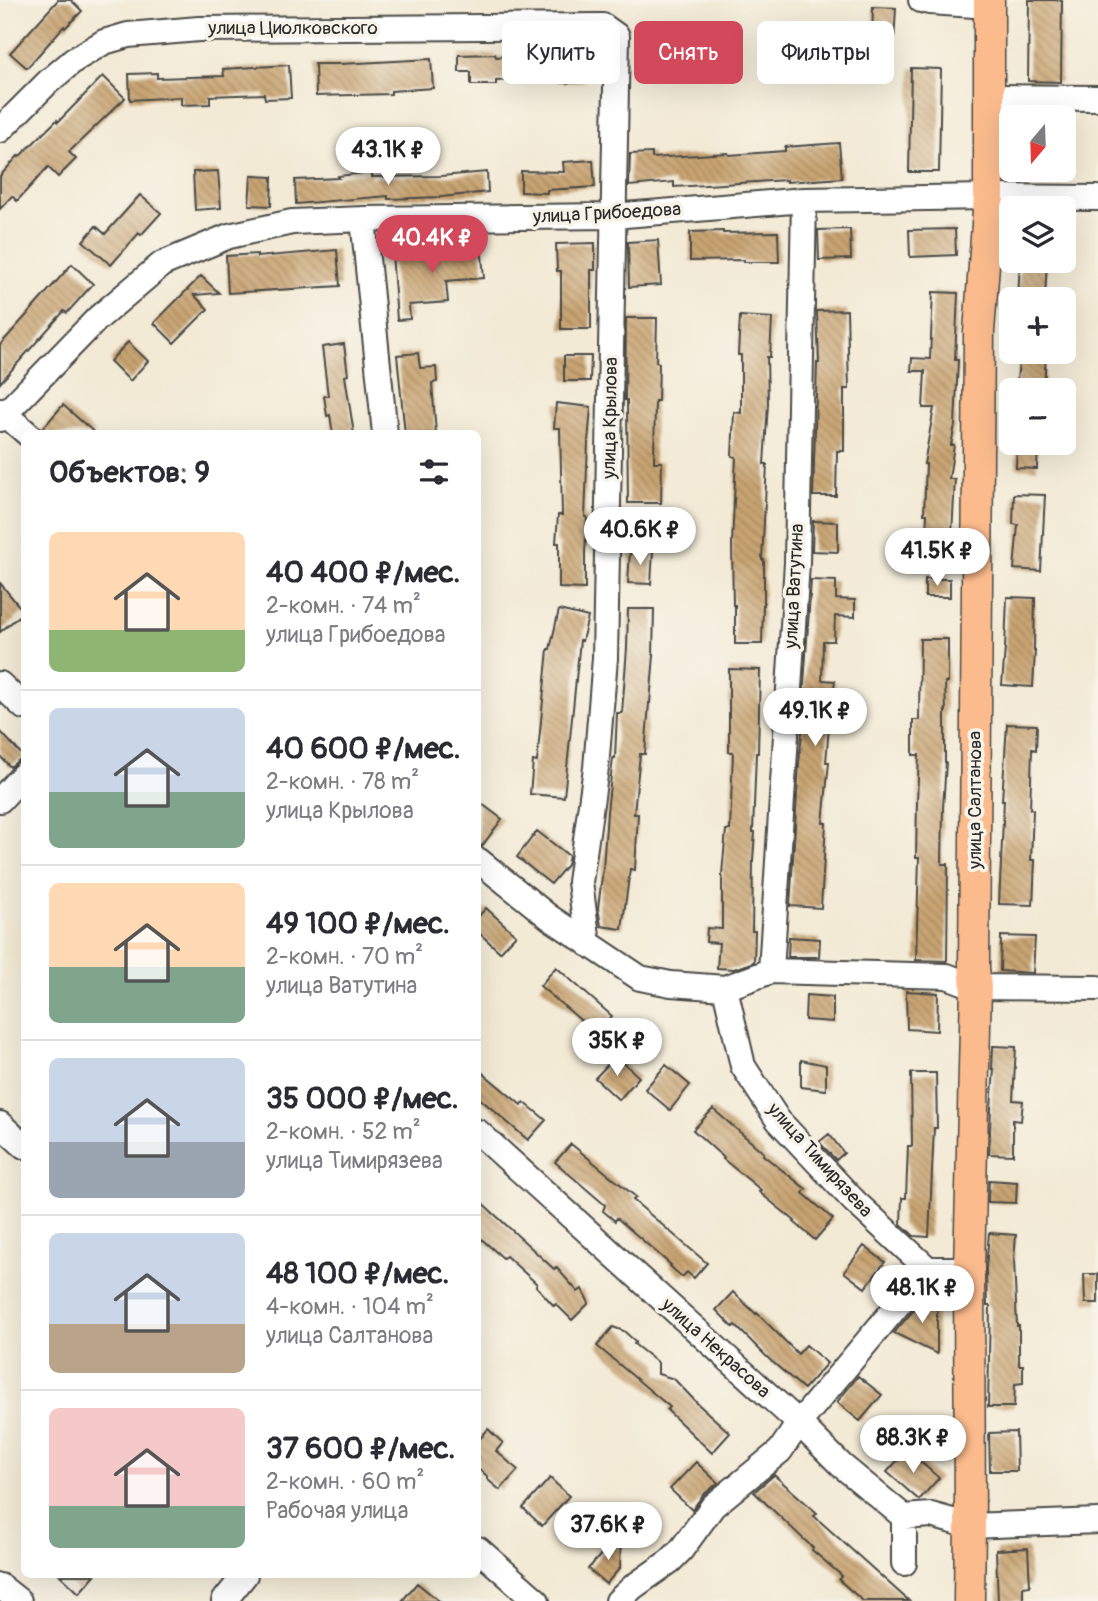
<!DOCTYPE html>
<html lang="ru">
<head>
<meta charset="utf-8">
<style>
  body { margin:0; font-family:Pangolin,sans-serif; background:#f2f2f3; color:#2b2b33; height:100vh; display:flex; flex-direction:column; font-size:26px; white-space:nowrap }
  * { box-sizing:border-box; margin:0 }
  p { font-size:23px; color:#7c7c81 }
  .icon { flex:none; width:38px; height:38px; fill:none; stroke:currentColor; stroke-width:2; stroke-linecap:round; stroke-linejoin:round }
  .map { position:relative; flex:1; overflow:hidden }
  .drawer { position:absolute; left:21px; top:430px; width:460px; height:1148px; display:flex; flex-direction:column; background:#fff; border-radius:10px; box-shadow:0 7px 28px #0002 }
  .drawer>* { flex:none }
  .hud { position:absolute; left:502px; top:21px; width:490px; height:63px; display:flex; gap:14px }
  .needle { width:46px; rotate:199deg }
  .buttons { position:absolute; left:999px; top:105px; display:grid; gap:14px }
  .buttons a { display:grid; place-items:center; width:77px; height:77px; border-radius:10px; background:#fff; box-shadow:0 7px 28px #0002; font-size:35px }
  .price { position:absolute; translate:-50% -60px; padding:0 16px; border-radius:24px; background:#fff; color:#222; font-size:23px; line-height:46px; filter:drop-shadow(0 2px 4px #0008) }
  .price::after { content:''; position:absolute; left:50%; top:42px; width:21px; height:16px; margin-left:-10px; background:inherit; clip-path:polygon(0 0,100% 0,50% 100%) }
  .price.selected { background:#d1495b; color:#fff }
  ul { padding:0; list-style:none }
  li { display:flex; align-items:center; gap:21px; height:175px; padding:0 28px }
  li+li { border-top:2px solid #e1e1e2 }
  li span { display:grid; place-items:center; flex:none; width:196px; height:140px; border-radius:10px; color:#555 }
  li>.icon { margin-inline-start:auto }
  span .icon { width:84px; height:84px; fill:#fffc; stroke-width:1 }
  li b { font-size:30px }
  h2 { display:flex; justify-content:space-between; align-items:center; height:84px; padding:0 28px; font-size:30px }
  .pill { padding:0 24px; border-radius:10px; background:#fff; box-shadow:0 7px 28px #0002; font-size:24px; line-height:63px }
  .pill.selected { background:#d1495b; color:#fff }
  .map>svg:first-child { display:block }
</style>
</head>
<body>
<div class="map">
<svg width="1098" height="1601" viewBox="0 0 1098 1601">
  <defs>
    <pattern id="building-back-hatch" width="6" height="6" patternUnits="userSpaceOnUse" patternTransform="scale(1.75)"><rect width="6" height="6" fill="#c9a472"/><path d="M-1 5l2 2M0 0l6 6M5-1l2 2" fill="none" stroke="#a3865e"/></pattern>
  </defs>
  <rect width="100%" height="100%" fill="#f7f3e8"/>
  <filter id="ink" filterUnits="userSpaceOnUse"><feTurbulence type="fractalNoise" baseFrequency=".0143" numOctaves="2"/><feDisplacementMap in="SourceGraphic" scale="14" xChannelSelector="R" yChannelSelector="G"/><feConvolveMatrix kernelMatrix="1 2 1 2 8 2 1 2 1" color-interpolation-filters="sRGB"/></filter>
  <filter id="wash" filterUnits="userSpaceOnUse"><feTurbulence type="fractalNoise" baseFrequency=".00686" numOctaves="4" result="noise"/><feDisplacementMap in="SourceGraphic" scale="28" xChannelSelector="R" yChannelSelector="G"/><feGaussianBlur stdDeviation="1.57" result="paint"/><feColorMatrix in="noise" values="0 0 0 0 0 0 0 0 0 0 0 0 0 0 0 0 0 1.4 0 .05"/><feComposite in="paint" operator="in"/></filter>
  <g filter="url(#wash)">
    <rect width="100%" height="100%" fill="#f3ead5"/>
    <g id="blocks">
      <!-- building -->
      <path fill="url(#building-back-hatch)" d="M58,0H71L82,11L65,28L64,26L27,68L10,53Z
        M1029,0H1062L1061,82L1028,81Z
        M873,7L896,8L894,42L872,40Z
        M582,51L584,82L562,83L561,77L496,81V85H471V72H459V55L495,54L496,57Z
        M431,59L433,88L391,91V94L316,96L315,64H340Z
        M289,65L291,98L265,99L264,94L210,96V104L181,105V97L130,100L129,74L157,73V78L224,76L223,69Z
        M911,68L941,69L939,172H909Z
        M103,76L125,98L69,152L76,159L58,177L48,167L17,201L12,196L0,209V176L18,156L19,157L57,120L58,122Z
        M839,143L842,178L787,182V180L674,187V182L629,186L630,154L652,153V158L728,153L729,155L785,151V147Z
        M593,160L595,187L547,190V193L521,192V171L564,172L563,162Z
        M218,171L221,208L195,210L193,172Z
        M372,172V177L441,176L487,172L488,192L441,197L388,199V196L296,204L295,180L339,178L338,176Z
        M251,176L272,177L271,206L249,205Z
        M140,195L161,213L141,235L139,233L111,265L83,241L96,226L105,234Z
        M850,229L851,259L819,260L818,230Z
        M955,229L956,255L910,257L909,230Z
        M723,231V233L778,232L779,262H744V260L690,261V232Z
        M658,240L661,285L629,287L628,242Z
        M595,243V270H591V329H561V271H557L556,244Z
        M481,244L484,278L446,281L448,302L409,305L410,319L397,320L392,253L456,248L455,246Z
        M337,250L340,286L228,293L226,256L257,254V257Z
        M1020,261H1047L1045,299H1018Z
        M72,264L93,284L67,313L64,311L0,383V345Z
        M201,276L219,293L194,295L208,309L174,343L154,323Z
        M933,292L958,293L955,360H958L955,425L951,445H954L949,479H955L951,552L925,551L927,514H924L926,464H924L934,408H923L925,371H911L912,358L930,359Z
        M847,310L849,389H844V451H837L836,496H813L817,363H819L817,311Z
        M740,316L772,318L770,357H767L768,404L764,464H767L762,560H764V605H763L762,644H735V605H733L732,544L736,457L732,456L734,412L741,413V355H738Z
        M626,318H657L656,362L659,363L658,401H655L654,462H662L661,503H628L627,400H625Z
        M128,342L148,361L130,381L110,361Z
        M344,344L348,375L345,376L354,434H333L330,415L327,416L324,396H328L322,347Z
        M1020,352H1046L1044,390H1016Z
        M418,353L420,368L436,367L437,382L432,383L436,433L405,434L397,355Z
        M564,356H591L590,381H564Z
        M556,403L591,407L588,442L585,517H587L585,554V589L559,588V543H556L558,515H562L560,428H554Z
        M63,405L96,434H43L42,429Z
        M1017,443H1038L1037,469L1016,468Z
        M1014,494L1045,495L1041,571L1014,569L1018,525L1013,524Z
        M813,521L838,522V552L812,551Z
        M630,550L653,551L651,584L628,583Z
        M925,579H950V597H925Z
        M811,580L836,581V599L855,600V617L835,616L834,641H823L822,680L835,681L832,704L831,703L826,762H829L823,823H826L821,908L790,906L799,764L805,701L803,700Z
        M0,583L24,612L0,632Z
        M1007,597L1035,598L1034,650H1035L1033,687L1002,685L1005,648Z
        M628,609H654L653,655H654L650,703H649L645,754H640L634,814H638L635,870L630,869L622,929L601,926L598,908L603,869L607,812L613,758H615L617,713H622L627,648Z
        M559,610L588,617L582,641L580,640L564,797L530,794L533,761L537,762L548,649H550Z
        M920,639H948V682H945L946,711H945V762H946L943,808L942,864H948L947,961L916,960L919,858H916L917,801L919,755H913V720H919Z
        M729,669L760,670L758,753H756L753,832H755L753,860L752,931H755L754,962L734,969L717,968L719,943L706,942L707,928L722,929V874L726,830H730L733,752H729Z
        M1007,724L1037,725L1036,750L1032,749L1030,809L1033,810L1031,860H1035L1033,905L999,904L1004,800H1002Z
        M0,731L24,757V760H19L10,767L0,756Z
        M478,801L502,819L482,846L478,845Z
        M537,831L569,856L567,865L551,884L517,857Z
        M486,908L516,935L500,952L478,932V917Z
        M1001,936L1035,937L1033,973L1000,971Z
        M789,937L820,939L819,957H788Z
        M556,967L612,1016L597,1034L540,986Z
        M906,991L938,993L937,1031L907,1029Z
        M806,995L833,997V1022L805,1020Z
        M993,1046L1016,1047L1013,1100L1023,1101L1021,1121L1013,1120V1155L989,1154L991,1108L994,1069H992Z
        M616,1056L639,1077L619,1100L595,1078Z
        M801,1060L826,1065V1090L801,1087Z
        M666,1065L690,1085L670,1110L645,1089Z
        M478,1069L521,1105L524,1102L546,1120L528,1140L478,1097Z
        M911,1073H936L937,1128H934L929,1237L914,1236L901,1224L902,1198H906L908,1146H912Z
        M713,1109L764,1153L763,1155L806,1189L803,1193L833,1219L815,1240L794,1222L795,1221L759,1192L761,1190L723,1159L724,1158L693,1130Z
        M829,1134L844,1153L836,1160L819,1142Z
        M571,1144L636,1197L633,1200L707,1263L694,1278L687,1272L682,1277L670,1266L671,1265L617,1218L615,1221L603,1211L605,1205L555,1162Z
        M989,1180L1017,1182L1016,1203L988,1202Z
        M478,1199L554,1269L556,1267L578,1292L582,1289L589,1303L572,1320L556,1304L554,1306L536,1286L537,1284L506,1256L503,1258L478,1236Z
        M989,1233L1016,1235L1014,1260L1017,1326H1019V1365H1023V1383L1015,1384L1014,1407H988L990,1306H987L986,1269Z
        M864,1246L885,1262L865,1288L844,1272Z
        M1084,1274H1098V1303H1085Z
        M733,1292L756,1314L757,1313L798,1354L806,1345L827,1363L804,1389L769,1359L735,1325L733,1327L716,1310Z
        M937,1297V1354L894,1333L923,1299Z
        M613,1327L624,1331L636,1342L634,1344L658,1363V1374L674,1379L699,1405L730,1433L712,1453L667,1410L670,1407L597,1346Z
        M858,1376L882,1395L860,1421L837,1402Z
        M488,1429L503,1443L496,1451L518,1470L500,1490L487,1479L488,1477L478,1468V1441Z
        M1016,1432L1017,1471H990L989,1433Z
        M907,1450L939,1478L919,1500L887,1472Z
        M696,1462L718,1483L703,1495L692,1510L670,1489Z
        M774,1475L817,1513L814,1516L909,1601H863L839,1580L842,1576L812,1550L813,1548L754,1492Z
        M550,1478L569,1496L542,1526L523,1508Z
        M621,1532L620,1568L606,1584L588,1569Z
        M1028,1548L1030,1586L1023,1587V1601H998L996,1550Z
        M60,1575H95L79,1593Z
        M417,1583L439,1601H402Z"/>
    </g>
  </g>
  <g filter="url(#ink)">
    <use href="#blocks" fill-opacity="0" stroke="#494844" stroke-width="2"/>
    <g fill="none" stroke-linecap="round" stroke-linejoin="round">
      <defs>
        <path id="minor" d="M921,0L930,2L989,6
          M990,97L1098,98
          M0,130L48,82L74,60L104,42L128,35L199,29L603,26L617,36L605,658L596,768L580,882L588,944
          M363,219L385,434
          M0,410L28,434
          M0,419L97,319L162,264L229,236L292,222L363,219L613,216L804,200L989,197L1098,198
          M0,684L24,707
          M0,800L24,774
          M478,860L549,917L640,978L671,984L725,988L743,1066L778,1120L854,1201L928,1269H969
          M771,971L797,563L804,200
          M725,988L771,971L947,976L976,987L1098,988
          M0,1124L24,1146
          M478,1132L799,1423L841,1465L904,1517L931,1515L970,1526L1098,1521
          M904,1517V1563
          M478,1549L537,1601
          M0,1586L19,1601
          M224,1601L245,1575
          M618,1601L633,1587L670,1561L681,1550L713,1506L780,1451L799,1423L928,1269"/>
        <path id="major" d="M969,1601L970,1526L969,1269L976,987L974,967L979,332L989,197V0"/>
      </defs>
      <!-- minor casing -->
      <use href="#minor" stroke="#494844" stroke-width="28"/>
      <!-- major casing -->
      <use href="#major" stroke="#494844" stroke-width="33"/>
      <!-- minor -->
      <use href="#minor" stroke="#fff" stroke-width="24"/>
      <!-- major -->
      <use href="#major" stroke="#fbbb8d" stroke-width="30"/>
    </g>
  </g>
  <g text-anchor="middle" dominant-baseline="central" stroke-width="7" stroke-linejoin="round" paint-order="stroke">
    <!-- street labels -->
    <g font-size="19" fill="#2b2b2b" stroke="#f7f3e8">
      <text x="293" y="28">улица Циолковского</text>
      <text transform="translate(607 213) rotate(-3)">улица Грибоедова</text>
      <text transform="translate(610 418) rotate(-89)">улица Крылова</text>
      <text transform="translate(794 586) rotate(-87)">улица Ватутина</text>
      <text transform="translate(975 800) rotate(-90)">улица Салтанова</text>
      <text transform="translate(820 1160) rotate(48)">улица Тимирязева</text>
      <text transform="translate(716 1348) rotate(42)">улица Некрасова</text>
    </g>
  </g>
</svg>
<div class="buttons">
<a><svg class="needle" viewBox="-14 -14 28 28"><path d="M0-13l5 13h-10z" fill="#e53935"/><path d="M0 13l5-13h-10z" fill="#7c7c81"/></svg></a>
<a><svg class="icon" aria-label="layers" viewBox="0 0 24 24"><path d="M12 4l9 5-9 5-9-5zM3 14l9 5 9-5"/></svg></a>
<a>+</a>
<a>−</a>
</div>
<b class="price" style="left:388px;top:187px">43.1K ₽</b>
<b class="price selected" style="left:432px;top:275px">40.4K ₽</b>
<b class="price" style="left:640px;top:567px">40.6K ₽</b>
<b class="price" style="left:937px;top:588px">41.5K ₽</b>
<b class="price" style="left:815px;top:748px">49.1K ₽</b>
<b class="price" style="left:617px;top:1078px">35K ₽</b>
<b class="price" style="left:922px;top:1325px">48.1K ₽</b>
<b class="price" style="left:913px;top:1475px">88.3K ₽</b>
<b class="price" style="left:608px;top:1562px">37.6K ₽</b>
<div class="hud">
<a class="pill">Купить</a>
<a class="pill selected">Снять</a>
<a class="pill">Фильтры</a>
</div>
<section class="drawer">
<h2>Объектов: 9<svg class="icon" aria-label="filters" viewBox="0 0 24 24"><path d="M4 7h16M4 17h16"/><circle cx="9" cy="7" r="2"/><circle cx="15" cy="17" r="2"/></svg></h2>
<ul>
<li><span style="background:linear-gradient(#ffd9b3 70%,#8fb573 0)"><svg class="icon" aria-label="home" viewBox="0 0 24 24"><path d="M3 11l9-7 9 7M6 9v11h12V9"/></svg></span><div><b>40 400 ₽/мес.</b><p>2-комн. · 74 m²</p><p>улица Грибоедова</p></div></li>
<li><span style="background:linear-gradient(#c9d6e8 60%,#7fa58c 0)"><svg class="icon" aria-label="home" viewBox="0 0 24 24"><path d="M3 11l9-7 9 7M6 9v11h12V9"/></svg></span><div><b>40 600 ₽/мес.</b><p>2-комн. · 78 m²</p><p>улица Крылова</p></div></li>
<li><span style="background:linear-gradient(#ffd9b3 60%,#7fa58c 0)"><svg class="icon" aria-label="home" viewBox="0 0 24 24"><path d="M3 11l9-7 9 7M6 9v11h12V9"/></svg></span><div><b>49 100 ₽/мес.</b><p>2-комн. · 70 m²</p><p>улица Ватутина</p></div></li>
<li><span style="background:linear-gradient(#c9d6e8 60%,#9aa5b1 0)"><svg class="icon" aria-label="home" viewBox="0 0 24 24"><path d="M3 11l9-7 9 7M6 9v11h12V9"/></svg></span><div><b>35 000 ₽/мес.</b><p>2-комн. · 52 m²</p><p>улица Тимирязева</p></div></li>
<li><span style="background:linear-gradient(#c9d6e8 65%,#b9a48a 0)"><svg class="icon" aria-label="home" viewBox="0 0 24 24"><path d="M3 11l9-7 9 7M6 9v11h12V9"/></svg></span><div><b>48 100 ₽/мес.</b><p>4-комн. · 104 m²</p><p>улица Салтанова</p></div></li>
<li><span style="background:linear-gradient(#f6c9c9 70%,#7fa58c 0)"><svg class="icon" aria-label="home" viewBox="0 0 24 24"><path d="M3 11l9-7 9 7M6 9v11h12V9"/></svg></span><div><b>37 600 ₽/мес.</b><p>2-комн. · 60 m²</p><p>Рабочая улица</p></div></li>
</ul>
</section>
</div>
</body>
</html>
